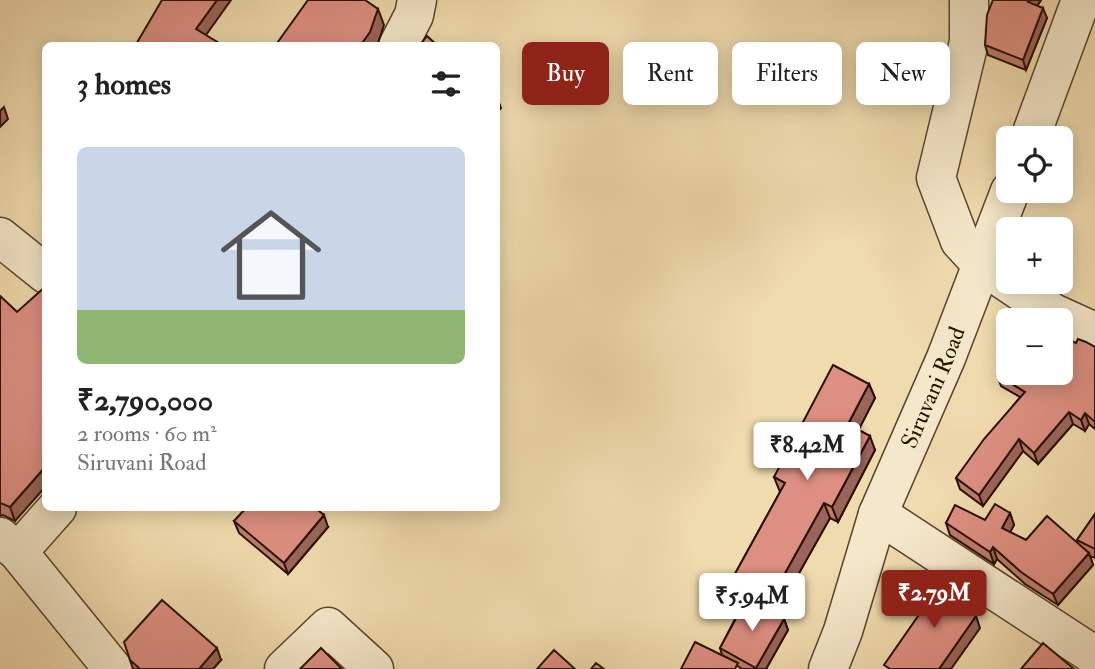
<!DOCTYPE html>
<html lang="en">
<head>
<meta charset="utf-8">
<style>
  body { margin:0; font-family:"IM FELL Double Pica",serif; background:#f2f2f2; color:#222; height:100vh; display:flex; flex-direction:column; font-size:26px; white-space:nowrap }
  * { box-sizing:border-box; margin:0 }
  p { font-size:23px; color:#767676 }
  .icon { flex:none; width:38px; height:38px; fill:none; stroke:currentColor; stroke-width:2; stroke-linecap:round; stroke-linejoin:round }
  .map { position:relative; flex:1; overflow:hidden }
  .side { position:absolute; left:42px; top:42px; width:458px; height:469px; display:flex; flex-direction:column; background:#fff; border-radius:10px; box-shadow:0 4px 18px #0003 }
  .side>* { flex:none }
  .guide { position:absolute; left:522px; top:42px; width:467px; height:63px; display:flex; gap:14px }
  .controls { position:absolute; left:996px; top:126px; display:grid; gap:14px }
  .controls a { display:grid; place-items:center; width:77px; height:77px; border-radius:10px; background:#fff; box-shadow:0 4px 18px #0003; font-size:35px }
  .price { position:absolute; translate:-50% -60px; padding:0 16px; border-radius:7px; background:#fff; color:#222; font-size:23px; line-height:46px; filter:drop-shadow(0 2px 4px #0008) }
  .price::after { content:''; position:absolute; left:50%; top:42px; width:21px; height:16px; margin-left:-10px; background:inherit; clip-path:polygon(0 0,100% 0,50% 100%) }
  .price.on { background:#8f2418; color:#fff }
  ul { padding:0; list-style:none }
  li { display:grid; align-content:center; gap:14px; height:371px; padding:0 35px }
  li+li { border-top:2px solid #e0e0e0 }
  li span { display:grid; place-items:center; height:217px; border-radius:10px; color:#555 }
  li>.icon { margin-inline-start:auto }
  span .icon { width:126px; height:126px; fill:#fffc; stroke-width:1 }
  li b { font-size:30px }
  h2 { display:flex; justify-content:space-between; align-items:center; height:84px; padding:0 35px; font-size:30px }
  .chip { padding:0 24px; border-radius:10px; background:#fff; box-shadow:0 4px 18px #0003; font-size:24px; line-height:63px }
  .chip.on { background:#8f2418; color:#fff }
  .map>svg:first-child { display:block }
</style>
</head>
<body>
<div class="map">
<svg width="1095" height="669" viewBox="0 0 1095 669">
  <rect width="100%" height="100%" fill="#f0dbae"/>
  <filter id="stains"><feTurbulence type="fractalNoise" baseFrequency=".00286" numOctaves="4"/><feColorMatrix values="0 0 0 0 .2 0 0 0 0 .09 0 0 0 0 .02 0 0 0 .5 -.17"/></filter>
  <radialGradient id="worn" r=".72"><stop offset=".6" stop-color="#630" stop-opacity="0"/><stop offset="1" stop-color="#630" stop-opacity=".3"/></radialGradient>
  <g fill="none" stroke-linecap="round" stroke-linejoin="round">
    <defs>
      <path id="minor" d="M398,46L414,15L417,0
        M0,237L46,274
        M878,514L1095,656
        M0,537L18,552L113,669
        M18,552L57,508
        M284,669L328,627L374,669"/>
      <g id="tertiary">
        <path d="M969,0V42L936,178L960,241L982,265L1053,313L1095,332"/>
        <path d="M1030,138L1081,0"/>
        <path id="s1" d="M828,669L843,631L878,514L946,358L1010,191"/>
      </g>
    </defs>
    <!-- minor casing -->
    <use href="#minor" stroke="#58442c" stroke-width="41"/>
    <!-- tertiary casing -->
    <use href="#tertiary" stroke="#58442c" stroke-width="41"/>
    <!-- minor -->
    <use href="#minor" stroke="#f5e8ca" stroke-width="38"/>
    <!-- tertiary -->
    <use href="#tertiary" stroke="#f5e8ca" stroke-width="38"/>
  </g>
  <!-- wall -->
  <path fill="#be7b6f" stroke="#261100" stroke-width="2" d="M993,0H1041L1037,6L1047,18L1026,70L988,55L985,45Z
    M0,296L17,312L15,521L3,515L0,516Z
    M1076,343L1095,347V429L1089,424L1085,431L1073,424L1038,464L1023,451L983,506L960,489L956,478L1020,397L1001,386L997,375Z
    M869,384L875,398L858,430L875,450L838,522L830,518L776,614L784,619L788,630L766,669H742L722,655L720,648L745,600L736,595L731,581L780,492L774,477Z
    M1010,513L1014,525L1010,532L1026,540L1078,544L1077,540L1095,514V558L1090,556L1093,565L1058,605L1025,584L997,559L994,564L950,535L946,523L985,520Z
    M234,521L328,527L288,574L239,533Z
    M130,660H221L213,669H133Z"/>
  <!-- shaded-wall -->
  <path fill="#9b645a" stroke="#261100" stroke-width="2" d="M217,0H231L201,42L196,29Z
    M1030,0H1041L1032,13L1028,2Z
    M1043,8L1047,18L1026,70L1023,60Z
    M378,9L384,25L377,46H360Z
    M497,97L501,108L497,113Z
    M4,107L8,119L0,127V111Z
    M869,384L875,398L854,439L848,424Z
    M1069,412L1073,424L1038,464L1034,453Z
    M1085,413L1089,424L1085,431L1081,420Z
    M870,436L875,450L838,522L832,507Z
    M1019,439L1023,451L983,506L979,495Z
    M46,466V486L15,521L10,507Z
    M824,503L830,518L775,616L769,602Z
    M1010,513L1014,525L1006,540L1002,528Z
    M324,515L328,527L288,574L284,563Z
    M993,547L997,559L994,564L990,552Z
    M1089,553L1093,565L1058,605L1053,594Z
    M970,592L974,603L967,618L962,607Z
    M976,616L980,628L951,669H939Z
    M784,619L788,630L766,669H757L756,668Z
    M217,648L221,660L213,669H199Z"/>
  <!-- building -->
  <path fill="#dd8f81" stroke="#261100" stroke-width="2" d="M162,0H217L196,29L224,46H135Z
    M308,0H365L378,9L370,32L360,46H275Z
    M993,0H1030L1028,2L1043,8L1023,60L985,45L987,15Z
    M427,36L438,46H419Z
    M46,286V466L10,507L0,503V296L17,312Z
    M1060,334L1076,343L1078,339L1086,342L1095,347V422L1085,413L1081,420L1069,412L1034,453L1019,439L979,495L956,478L984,439L1025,392L997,375L1008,357V373H1060Z
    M833,365L869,384L848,424L870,436L832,507L824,503L769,602L731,581L785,483L774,477Z
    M995,504L1010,513L1002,528L1026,540L1047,516L1089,553L1053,594L1021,572L993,547L990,552L946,523L955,505L985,520Z
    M246,508H315L324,515L284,563L234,521Z
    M1095,514V549L1077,540Z
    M946,576L970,592L962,607L976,616L939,669H890L884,665Z
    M747,598L784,619L756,668L720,648Z
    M162,600L217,648L199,669H140L130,660L124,642Z
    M695,642L738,663L735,669H681Z
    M1043,643L1074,669H1021Z
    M321,648L342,669H300Z
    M554,650L575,669H537Z
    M596,663L604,669H591Z"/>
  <g text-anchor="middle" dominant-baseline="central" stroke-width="5" stroke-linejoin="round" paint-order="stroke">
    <!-- street labels -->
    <g font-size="23" fill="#261100" stroke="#f5e8ca">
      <text stroke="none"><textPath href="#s1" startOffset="301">Siruvani Road</textPath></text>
    </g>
  </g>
  <rect width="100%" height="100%" filter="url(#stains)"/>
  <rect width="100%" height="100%" fill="url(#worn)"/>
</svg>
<div class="controls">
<a><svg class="icon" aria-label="locate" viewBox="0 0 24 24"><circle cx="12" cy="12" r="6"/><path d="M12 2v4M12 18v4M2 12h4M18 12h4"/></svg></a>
<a>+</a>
<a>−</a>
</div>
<b class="price" style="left:807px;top:482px">₹8.42M</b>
<b class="price on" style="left:934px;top:630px">₹2.79M</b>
<b class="price" style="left:752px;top:633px">₹5.94M</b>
<div class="guide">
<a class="chip on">Buy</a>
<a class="chip">Rent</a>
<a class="chip">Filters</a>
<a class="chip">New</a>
</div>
<section class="side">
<h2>3 homes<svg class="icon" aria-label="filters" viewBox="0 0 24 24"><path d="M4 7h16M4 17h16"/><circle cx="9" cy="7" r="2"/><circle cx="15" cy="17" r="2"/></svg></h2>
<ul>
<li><span style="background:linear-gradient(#c9d6e8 75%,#8fb573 0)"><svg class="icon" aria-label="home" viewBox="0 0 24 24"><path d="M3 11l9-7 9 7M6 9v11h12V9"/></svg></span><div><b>₹2,790,000</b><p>2 rooms · 60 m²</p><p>Siruvani Road</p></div></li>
</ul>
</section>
</div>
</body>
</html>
